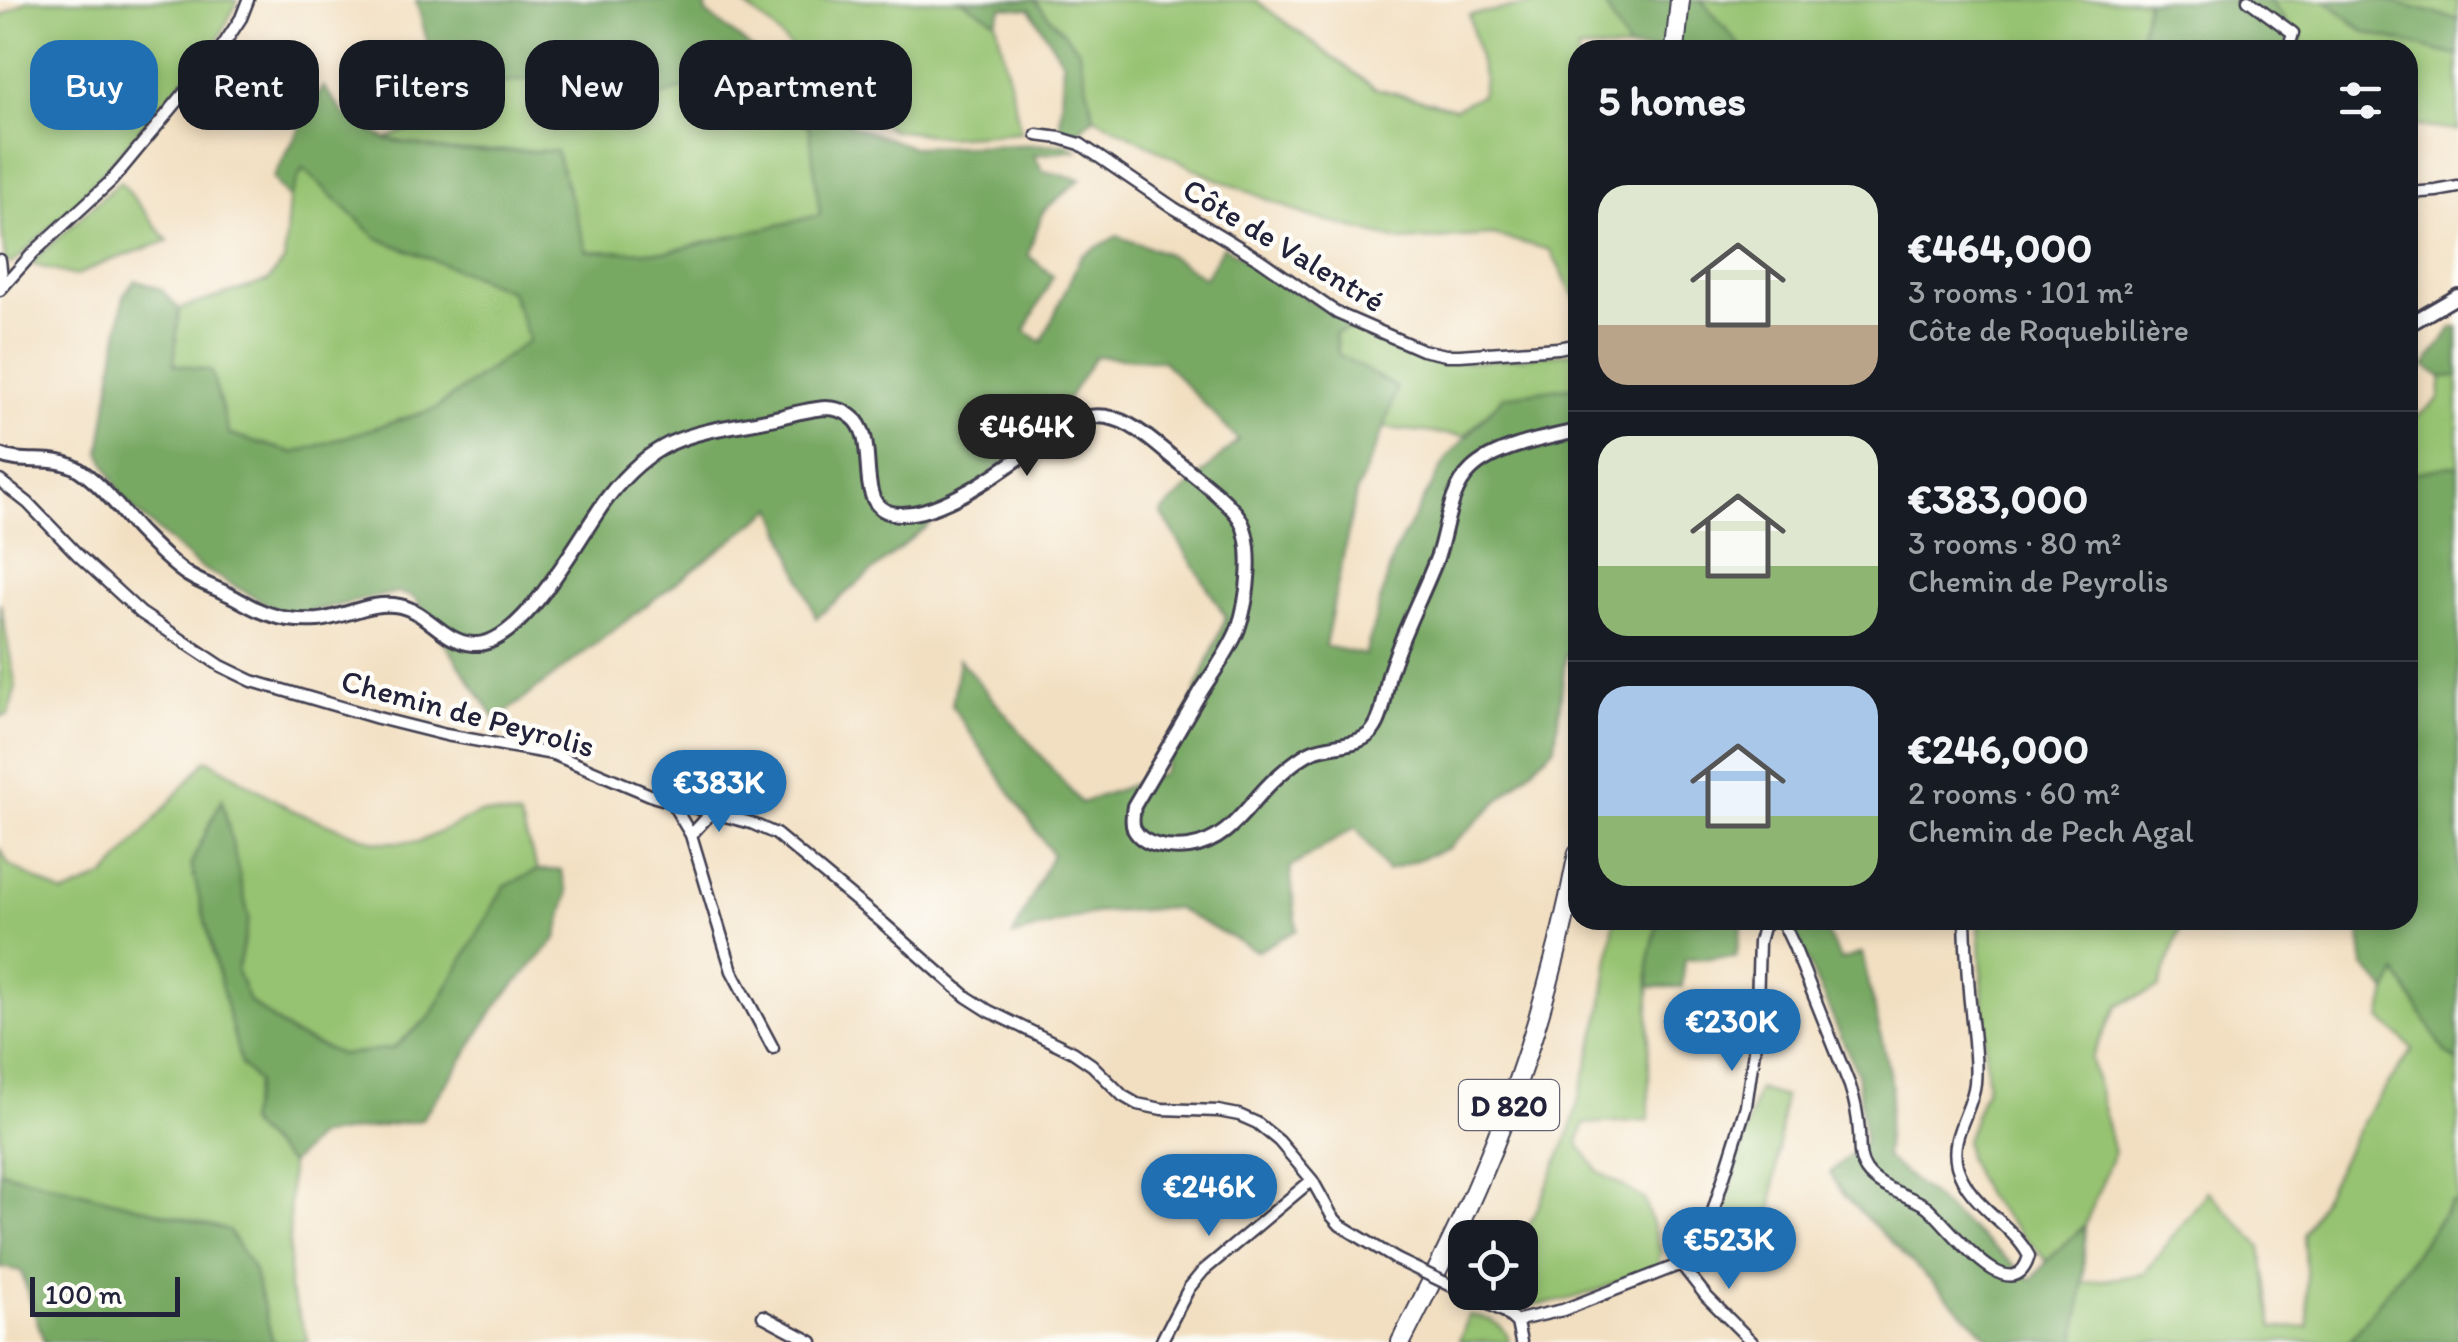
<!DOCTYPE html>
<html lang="en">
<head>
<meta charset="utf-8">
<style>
  body { margin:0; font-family:Itim,sans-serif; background:#20242c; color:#f1f3f6; height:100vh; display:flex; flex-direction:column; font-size:38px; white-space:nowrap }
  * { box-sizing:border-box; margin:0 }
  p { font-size:32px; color:#9ea1a6 }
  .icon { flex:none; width:55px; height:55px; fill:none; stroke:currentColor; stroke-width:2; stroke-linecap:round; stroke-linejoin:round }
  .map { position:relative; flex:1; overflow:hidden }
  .sheet { position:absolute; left:1568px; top:40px; width:850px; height:890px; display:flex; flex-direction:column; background:#171b24; border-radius:30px; box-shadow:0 5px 15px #0003 }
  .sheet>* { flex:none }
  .top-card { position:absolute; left:30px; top:40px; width:950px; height:90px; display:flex; gap:20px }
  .tools { position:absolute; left:1448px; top:1220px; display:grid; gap:20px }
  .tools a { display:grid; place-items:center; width:90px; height:90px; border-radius:20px; background:#171b24; box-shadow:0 5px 15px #0003; font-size:50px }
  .scale { position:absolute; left:30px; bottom:25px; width:150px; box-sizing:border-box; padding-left:10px; border:5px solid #22223b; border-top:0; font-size:28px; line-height:35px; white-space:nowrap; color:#22223b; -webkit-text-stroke:8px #fdfcf7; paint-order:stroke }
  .price { position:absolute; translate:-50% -85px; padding:0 22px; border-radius:35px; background:#1f6fb2; color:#fff; font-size:32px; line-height:65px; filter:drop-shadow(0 2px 5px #0008) }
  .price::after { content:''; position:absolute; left:50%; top:60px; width:30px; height:22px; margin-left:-15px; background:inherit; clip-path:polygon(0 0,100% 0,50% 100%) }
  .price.selected { background:#222; color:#fff }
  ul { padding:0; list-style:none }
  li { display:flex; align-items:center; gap:30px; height:250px; padding:0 30px }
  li+li { border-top:2px solid #363941 }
  li span { display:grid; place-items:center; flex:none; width:280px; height:200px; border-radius:30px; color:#555 }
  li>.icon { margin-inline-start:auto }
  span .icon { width:120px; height:120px; fill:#fffc; stroke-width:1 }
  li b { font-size:42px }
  h2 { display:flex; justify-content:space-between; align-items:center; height:120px; padding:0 30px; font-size:42px }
  .pill { padding:0 35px; border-radius:30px; background:#171b24; box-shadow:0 5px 15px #0003; font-size:35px; line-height:90px }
  .pill.selected { background:#1f6fb2; color:#fff }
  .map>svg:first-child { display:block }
</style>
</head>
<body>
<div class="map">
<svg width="2458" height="1342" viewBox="0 0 2458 1342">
  <rect width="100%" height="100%" fill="#fdfcf7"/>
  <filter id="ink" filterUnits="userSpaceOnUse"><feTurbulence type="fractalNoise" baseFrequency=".01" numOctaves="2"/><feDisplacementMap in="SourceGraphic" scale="20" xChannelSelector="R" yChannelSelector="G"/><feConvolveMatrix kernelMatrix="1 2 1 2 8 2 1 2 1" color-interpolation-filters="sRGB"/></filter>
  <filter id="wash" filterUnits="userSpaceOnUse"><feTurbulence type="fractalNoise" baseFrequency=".0048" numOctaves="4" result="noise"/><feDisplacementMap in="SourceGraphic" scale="40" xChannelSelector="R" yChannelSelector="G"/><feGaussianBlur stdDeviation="2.25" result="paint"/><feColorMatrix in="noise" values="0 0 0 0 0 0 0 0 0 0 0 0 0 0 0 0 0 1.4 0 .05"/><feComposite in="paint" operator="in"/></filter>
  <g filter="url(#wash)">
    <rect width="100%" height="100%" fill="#f2dfc1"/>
    <!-- green -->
    <path fill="#96c371" stroke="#5c7256" stroke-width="2.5" d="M28,0H238L218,40L77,202L12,264L5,260L0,214V17Z
      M738,0H965L996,21L1021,132L948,137L893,130L837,100L771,26Z
      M1034,0H1255L1375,88L1455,108L1481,95L1484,80L1469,15L1558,0H1602L1629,50H1578L1577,302L1550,250L1493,235L1402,241L1308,216L1203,173L1094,117L1078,49Z
      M1701,0H2147V1L2138,50H1744Z
      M2270,0H2325L2365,32L2458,56V131L2408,125V50H2304L2301,43Z
      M2382,0H2458V19Z
      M594,68L661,97L722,73L810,126L820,215L667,252L587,251L556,151H448L385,139L447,114L467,89Z
      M303,168L377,238L511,291L529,340L435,409L295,453L229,434L211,371L174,364L179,309L268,281L284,261L289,199Z
      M120,181L168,241L106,262L75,276L30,264Z
      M1355,328L1432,362H1473L1577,352V386L1504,396L1465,436L1384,428L1397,388L1338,354L1335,332Z
      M2458,376V467L2408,474V424L2439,399L2442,377Z
      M0,602L16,687L8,715L0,716Z
      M207,759L294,811L376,842H419L480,813L519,817L538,870L504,887L431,1016L393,1048L342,1055L292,1034L248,1000L237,971L249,918L221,801L191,864L257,1082L247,1123L290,1164L289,1289L309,1342H273L253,1269L228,1230L0,1171V848L9,865L64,894L106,876Z
      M1614,920H1658L1649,960V1120L1584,1124L1578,1143L1598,1171L1644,1199L1661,1252L1658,1266C1621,1280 1583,1299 1544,1304C1525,1307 1501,1299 1482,1293L1520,1292V1242L1539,1205L1570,1132L1602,1009Z
      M1979,920H2183L2159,988L2118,1005L2091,1058L2114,1153L2085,1225L2047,1261L1985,1195L1967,1158L1966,1140L1987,1083Z
      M2397,972L2445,1052L2458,1062V1202H2452L2349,1342H2076L2083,1283L2144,1274L2208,1191L2261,1246L2273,1328L2309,1327L2304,1235L2361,1123L2413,1049L2381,1019L2387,992Z
      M1758,1089L1784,1097L1770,1226L1720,1267L1708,1270L1703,1268L1702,1261L1719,1226Z
      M1469,1315C1486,1317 1507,1324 1509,1342H1459Z"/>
    <!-- forest -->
    <path fill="#78a963" stroke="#4d664f" stroke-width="2.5" d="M416,0H706V13L852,126L912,147L1066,144L1077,150L1034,155L1043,171L1081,179L1043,211L1028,255L1053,276L1025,331L1042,342L1081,256L1117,236L1165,253L1205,278L1223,246L1355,328L1335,333L1338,354L1397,388L1384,428L1356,493L1325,646L1365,655L1394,553L1447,458L1504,396L1577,386V655L1566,654L1555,747L1449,848L1387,871L1356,827L1290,868L1297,930L1257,951L1175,908L1094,913L1013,936L1052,854L952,706L959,659L1081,803L1162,774L1226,617L1161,513L1238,440L1163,361L1095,356L1054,421L816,618L774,508L496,720L415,598L398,592L303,613L280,611L198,566L124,501L100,452L124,295L135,280L161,289L179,309L174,364L211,371L229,434L294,453L435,409L529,340L511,291L377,238L303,168L289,199L273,178L323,86L344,114L386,139L448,151H556L587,251L667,252L820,215L809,126L722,73L661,97L594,68L467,89L428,44Z
      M961,0H1034L1078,48L1094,117L1074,135L1060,133L1063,62L1030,9L1002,7L996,21Z
      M1602,0H1701L1744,50H1629Z
      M2147,0H2270L2301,43L2304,50H2138Z
      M2325,0H2382L2458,19V56L2365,32Z
      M2458,327V376L2442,377L2425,366L2451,329Z
      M2456,465L2458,467V1062L2445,1052L2397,973L2387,992L2364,966L2359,928L2361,920H2408V474Z
      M222,799L249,918L237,971L248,1000L291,1034L342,1055L394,1048L431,1016L504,887L538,870H561L568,894L557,938L496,1006L460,1064L421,1120L318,1136L290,1164L247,1123L257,1082L241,1065L191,864Z
      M1658,920H1743L1736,957L1685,959L1682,987H1649V960Z
      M1789,920H1834L1822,924L1841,960L1862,953L1892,1085L1885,1157L2032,1280L2047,1261L2085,1225L2083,1283L2076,1342H1993L1843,1195L1830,1173L1865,1141L1857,1072Z
      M0,1171L228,1230L253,1269L273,1342H44L21,1271L0,1267Z
      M2453,1202H2458V1342H2349Z"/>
  </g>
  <g filter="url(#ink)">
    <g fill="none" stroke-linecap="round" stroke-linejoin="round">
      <defs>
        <path id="minor" d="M2248,0L2293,33L2288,50
          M1037,135L1060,138L1080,144L1174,208L1259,259L1337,313L1422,350L1446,355H1460L1558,348L1578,344
          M2408,193L2436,191L2458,187
          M0,260L3,286
          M0,290L34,252L110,182L123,167L220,50L241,18L248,0
          M0,481L28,503L78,555L141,613L221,666L252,681L378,718L446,735L553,754L655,797L751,823L776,834L883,923L967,997L989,1011L1073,1052L1092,1065L1123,1096L1137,1104L1162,1109L1218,1111L1239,1115L1257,1123L1279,1141L1312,1180L1332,1216L1340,1225L1396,1259
          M672,803L691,835L732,971L773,1048
          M691,835L711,813
          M1776,920L1783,923L1793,944L1850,1086C1855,1101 1858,1116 1859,1132C1860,1146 1858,1158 1866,1170C1879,1189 1907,1194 1926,1206C1945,1220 2012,1316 2029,1256C2010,1221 1969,1206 1957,1166C1949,1135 1972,1112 1975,1083C1977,1063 1974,1041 1972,1021C1968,987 1966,954 1965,920
          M1681,1264L1706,1296L1752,1342
          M1458,1289L1505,1312L1517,1323L1521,1342
          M763,1316L812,1342
          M1517,1323L1523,1319L1563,1310L1681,1264L1693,1256L1705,1237L1746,1106L1756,1037L1759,942L1763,927L1772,920
          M1161,1342L1189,1288L1203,1271L1312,1180"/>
        <path id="tertiary" d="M2408,325L2458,296
          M0,455C26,466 55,453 81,471C103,486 121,511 139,531C154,546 170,563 188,575C201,583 216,588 230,595C244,602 256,611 272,615C286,620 302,621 318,620C345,617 372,600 400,606C428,612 443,642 473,644C523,648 581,532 608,497C625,475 646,455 671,443C702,429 738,426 771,419C789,415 808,409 826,408C835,408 845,411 852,417C883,440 848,514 901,514C943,514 1000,472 1033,448C1050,437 1070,420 1090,417C1125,411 1153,443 1178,462C1195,476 1229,501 1240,519C1255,546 1248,601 1238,629C1229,652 1213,672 1200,693C1178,730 1156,768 1134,806C1133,813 1131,822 1134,829C1143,847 1171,849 1189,847C1231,841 1247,804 1276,778C1286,769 1301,756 1313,751C1333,743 1364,747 1375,727C1384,712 1385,692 1389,675C1401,634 1423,595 1438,555C1447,528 1449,491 1471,470C1494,447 1546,438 1578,431"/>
        <path id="primary" d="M1675,50L1680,0
          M1401,1342C1428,1289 1455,1237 1478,1183C1524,1077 1557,966 1578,853"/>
      </defs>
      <!-- minor casing -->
      <use href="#minor" stroke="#413e4f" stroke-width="15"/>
      <!-- tertiary casing -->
      <use href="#tertiary" stroke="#413e4f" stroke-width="18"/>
      <!-- primary casing -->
      <use href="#primary" stroke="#413e4f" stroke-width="22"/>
      <!-- minor -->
      <use href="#minor" stroke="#fff" stroke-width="10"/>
      <!-- tertiary -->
      <use href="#tertiary" stroke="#fff" stroke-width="12"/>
      <!-- primary -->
      <use href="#primary" stroke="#fff" stroke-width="18"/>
      <defs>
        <path id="minor-bridge" d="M1396,1259L1458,1289"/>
      </defs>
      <!-- minor-bridge casing -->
      <use href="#minor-bridge" stroke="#413e4f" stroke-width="15" stroke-linecap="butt"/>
      <!-- minor-bridge -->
      <use href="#minor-bridge" stroke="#fff" stroke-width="10"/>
    </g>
  </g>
  <g text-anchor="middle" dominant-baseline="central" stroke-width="9" stroke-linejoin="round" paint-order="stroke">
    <!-- shield labels -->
    <rect fill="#fdfcf7" stroke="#646373" stroke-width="2.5" x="1459" y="1080" width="100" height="50" rx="8"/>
    <g font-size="30" font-weight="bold" fill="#22223b">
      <text x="1509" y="1105">D 820</text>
    </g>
    <!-- street labels -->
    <g font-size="32" fill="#22223b" stroke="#fdfcf7">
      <text transform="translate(1284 245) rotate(31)">Côte de Valentré</text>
      <text transform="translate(468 713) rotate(15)">Chemin de Peyrolis</text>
    </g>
  </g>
</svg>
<div class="tools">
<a><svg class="icon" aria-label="locate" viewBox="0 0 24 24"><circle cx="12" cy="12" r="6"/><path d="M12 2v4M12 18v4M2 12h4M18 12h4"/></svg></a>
</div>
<div class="scale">100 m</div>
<b class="price selected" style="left:1027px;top:479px">€464K</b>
<b class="price" style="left:719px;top:835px">€383K</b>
<b class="price" style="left:1732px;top:1074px">€230K</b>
<b class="price" style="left:1209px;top:1239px">€246K</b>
<b class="price" style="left:1729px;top:1292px">€523K</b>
<div class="top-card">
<a class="pill selected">Buy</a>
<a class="pill">Rent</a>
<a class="pill">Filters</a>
<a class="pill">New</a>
<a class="pill">Apartment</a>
</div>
<section class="sheet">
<h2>5 homes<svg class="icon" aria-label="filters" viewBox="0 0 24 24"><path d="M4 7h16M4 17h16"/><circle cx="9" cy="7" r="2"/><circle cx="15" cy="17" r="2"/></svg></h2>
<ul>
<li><span style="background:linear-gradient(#dfe7d0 70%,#b9a48a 0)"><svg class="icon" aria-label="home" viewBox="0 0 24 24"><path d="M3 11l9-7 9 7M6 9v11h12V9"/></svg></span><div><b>€464,000</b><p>3 rooms · 101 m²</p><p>Côte de Roquebilière</p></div></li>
<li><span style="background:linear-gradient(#dfe7d0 65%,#8fb573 0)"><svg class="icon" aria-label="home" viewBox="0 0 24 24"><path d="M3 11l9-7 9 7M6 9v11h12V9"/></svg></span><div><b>€383,000</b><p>3 rooms · 80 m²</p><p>Chemin de Peyrolis</p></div></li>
<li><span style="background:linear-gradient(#a9c7e8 65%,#8fb573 0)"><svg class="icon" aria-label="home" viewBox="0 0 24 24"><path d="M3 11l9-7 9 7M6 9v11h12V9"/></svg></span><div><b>€246,000</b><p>2 rooms · 60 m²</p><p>Chemin de Pech Agal</p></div></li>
</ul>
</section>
</div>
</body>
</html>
